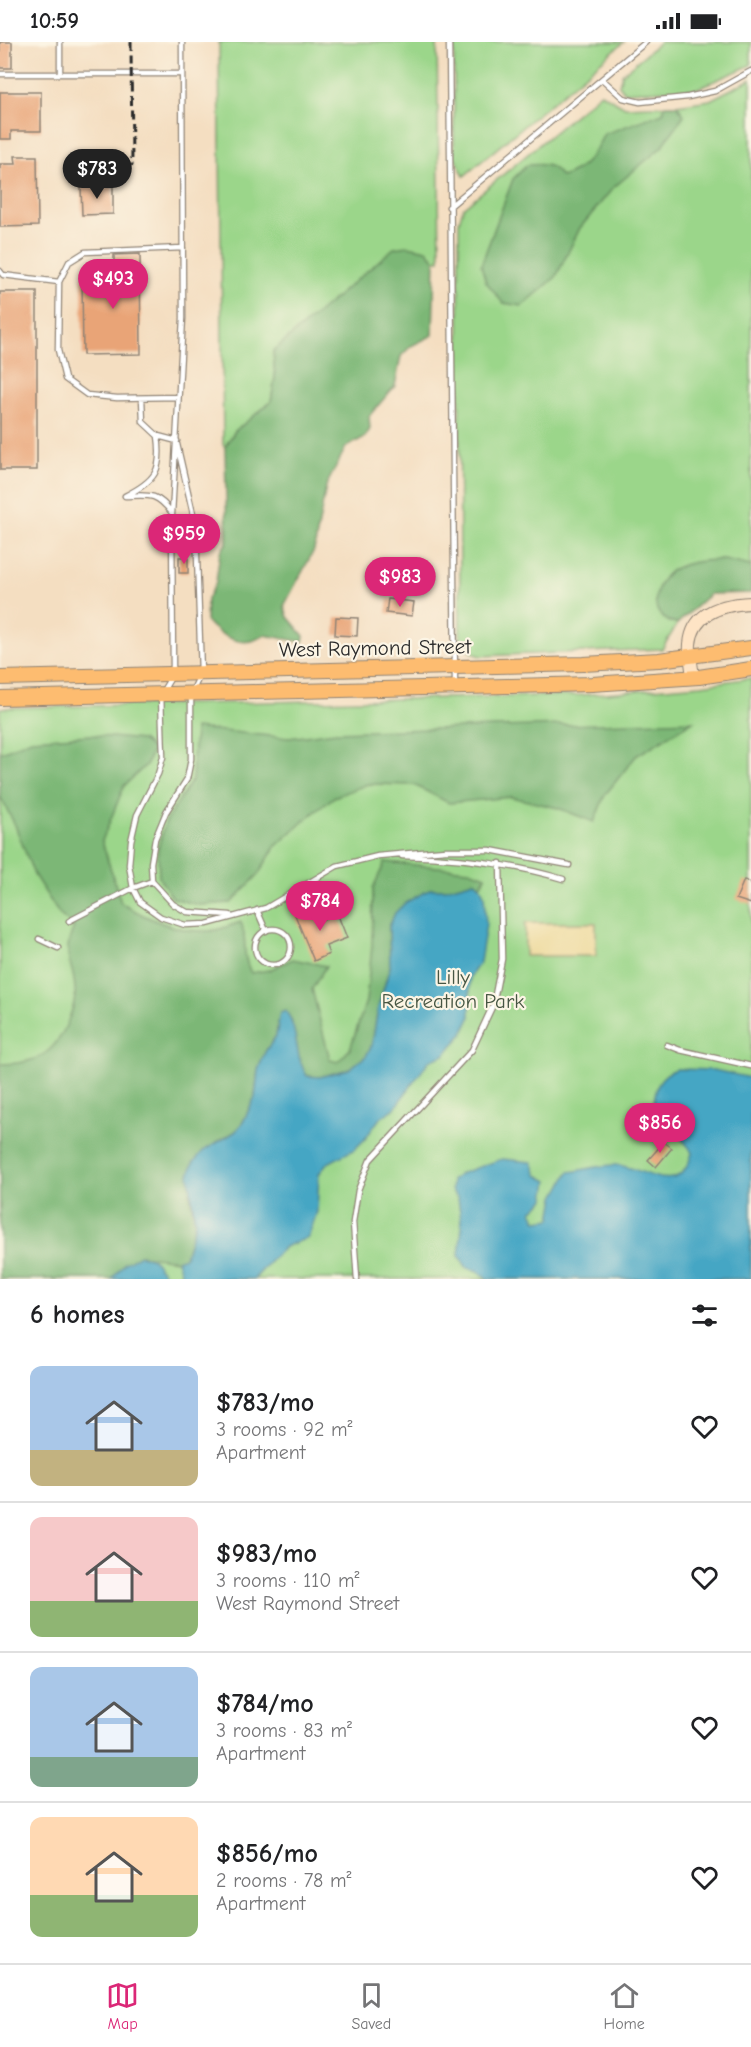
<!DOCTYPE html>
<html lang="en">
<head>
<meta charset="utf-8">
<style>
  body { margin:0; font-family:"Comic Neue",sans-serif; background:#f2f2f2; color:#202124; height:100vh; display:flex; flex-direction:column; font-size:22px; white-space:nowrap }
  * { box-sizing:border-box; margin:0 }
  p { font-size:20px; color:#757577 }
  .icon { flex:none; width:33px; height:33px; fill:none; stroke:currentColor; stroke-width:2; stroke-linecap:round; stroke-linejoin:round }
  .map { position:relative; height:1237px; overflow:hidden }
  .side { display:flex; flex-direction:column; background:#fff; flex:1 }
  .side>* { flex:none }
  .price { position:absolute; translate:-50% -51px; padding:0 14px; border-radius:21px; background:#db2777; color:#fff; font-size:20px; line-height:39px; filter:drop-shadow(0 2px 3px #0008) }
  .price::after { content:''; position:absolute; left:50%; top:36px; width:18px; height:14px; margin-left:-9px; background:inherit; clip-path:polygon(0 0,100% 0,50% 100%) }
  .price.selected { background:#222; color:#fff }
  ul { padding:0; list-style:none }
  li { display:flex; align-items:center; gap:18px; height:150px; padding:0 30px }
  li+li { border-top:2px solid #e0e0e0 }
  li span { display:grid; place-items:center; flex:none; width:168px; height:120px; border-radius:12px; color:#555 }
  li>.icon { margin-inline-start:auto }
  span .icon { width:72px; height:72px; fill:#fffc; stroke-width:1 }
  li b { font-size:26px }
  h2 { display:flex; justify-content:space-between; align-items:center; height:72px; padding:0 30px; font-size:26px }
  .status { display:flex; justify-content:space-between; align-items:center; height:42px; padding:0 30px; background:#fff; direction:ltr }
  .status svg { height:16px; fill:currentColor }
  .menu { display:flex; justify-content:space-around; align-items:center; height:84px; border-top:2px solid #e0e0e0; background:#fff; font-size:16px; color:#757577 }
  .menu a { display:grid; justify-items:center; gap:3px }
  .menu .selected { color:#db2777 }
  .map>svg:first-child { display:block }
</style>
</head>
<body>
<div class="status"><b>10:59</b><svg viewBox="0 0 49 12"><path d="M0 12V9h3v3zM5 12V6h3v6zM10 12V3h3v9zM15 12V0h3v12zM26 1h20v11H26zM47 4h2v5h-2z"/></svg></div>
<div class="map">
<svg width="751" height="1237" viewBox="0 0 751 1237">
  <rect width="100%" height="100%" fill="#fcf5e5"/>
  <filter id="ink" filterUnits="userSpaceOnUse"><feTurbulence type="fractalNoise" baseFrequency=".0167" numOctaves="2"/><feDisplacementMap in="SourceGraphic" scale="12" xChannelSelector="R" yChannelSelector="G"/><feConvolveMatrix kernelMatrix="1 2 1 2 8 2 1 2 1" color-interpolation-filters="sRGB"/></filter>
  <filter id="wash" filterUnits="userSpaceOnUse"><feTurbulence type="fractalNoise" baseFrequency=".008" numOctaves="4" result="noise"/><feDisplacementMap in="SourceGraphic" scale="24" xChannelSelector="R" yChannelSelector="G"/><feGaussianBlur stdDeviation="1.35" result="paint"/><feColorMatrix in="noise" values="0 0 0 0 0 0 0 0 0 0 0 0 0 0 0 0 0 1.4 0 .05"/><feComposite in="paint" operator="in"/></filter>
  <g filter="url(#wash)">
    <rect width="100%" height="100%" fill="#f4dec1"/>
    <!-- green -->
    <path fill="#9bd68a" stroke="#63805a" stroke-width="1.5" d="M219,0H437L440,218H435L427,208L273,309L275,335L271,360L235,389L225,405L223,403Z
      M454,0H624L464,134L454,114Z
      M660,0H751V23L696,47L624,50L619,43L622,32Z
      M751,37V524H746L669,580L678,581L662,607L480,614C468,610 464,605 460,594L459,180L463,166L601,51L625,65L677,63L710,58Z
      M751,636V1237H0V666L581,653L701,643Z"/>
    <!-- forest -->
    <path fill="#7cb776" stroke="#547150" stroke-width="1.5" d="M665,63H677L684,73L662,105L613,146L580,186L556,235L522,264L503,261L486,240L481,223L513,137L527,123C543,122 552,121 561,135C584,129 594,112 604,92L663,71Z
      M408,204L427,208L435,218L433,293L411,304L401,314L395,344L369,374L370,387L365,395L346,405L326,444L314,508L284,564L288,575L304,594L303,600L264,593C244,608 221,595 206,579L207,557L216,540L220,510L227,500L225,405L235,389L271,360L275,335L273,309L394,206Z
      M724,518L751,524V551L710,552L678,581C644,578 654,538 674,527C689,519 708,518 724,518Z
      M693,679L636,714L605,753L594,780L558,766L511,755L449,761L414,743L368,742L334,755L306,777L275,805L258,833L231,861L199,863L173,856L159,836L158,806L166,779L192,738L195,686L289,696L336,690Z
      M91,693L142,698L153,708L146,723L124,744L102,799L121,861C146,876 178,891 209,889C220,888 231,883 241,880C249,903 240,909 251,931L269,928L293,917L326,924L312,947L330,1018L338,1020L350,1007L366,959L372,904L373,846L385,820L469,828L486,834L480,844L474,839L446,847H430L389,885L390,925L378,966L372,1003L366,1014L349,1027L320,1035L307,1034L299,1021L291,977L280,971L276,994L265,1010L258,1028L255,1055L243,1080L235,1090L218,1099L190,1152L195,1182L185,1216L177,1218L140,1213L112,1237H0V1022C36,1022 55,1012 68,979C72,968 76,959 75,947C74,919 60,917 74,885L59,872L34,833L15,783L0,754V711L31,697Z"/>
    <!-- sand -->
    <path fill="#eeda9e" stroke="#8c8264" stroke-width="1.5" d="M525,881H596V914H525Z"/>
    <!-- water -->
    <path fill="#44a6c4" stroke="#386878" stroke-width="1.5" d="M474,839L480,844L484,853L486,882L480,920L470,935V976L462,993L444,1013L429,1019L394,1067L380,1076L365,1097L355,1107L326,1122L319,1132L317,1170L308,1196C301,1199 292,1201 285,1205C281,1207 259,1232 254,1237H183L177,1218L185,1215L195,1182L189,1133L193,1121L203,1109L235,1090L243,1080L255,1055L258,1028L265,1010L276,994L280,971L286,969C299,988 294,1014 307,1034L320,1035L349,1027L366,1014L372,1003L378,966L390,925L389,885L395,871L405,861L430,847H446Z
      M677,1027L714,1028L751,1036V1237H488L478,1229L467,1226L459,1214L462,1185L458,1156L451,1148L452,1138L462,1131L502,1117L532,1120L537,1133L548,1139L545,1157L532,1169L537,1179L551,1177L555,1155L569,1130C584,1128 600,1123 615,1123C640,1122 679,1161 692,1111C685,1093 661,1089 653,1067C655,1048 657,1033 677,1027Z
      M140,1213L153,1217L168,1237H112L125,1221Z"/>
    <g id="blocks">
      <!-- building -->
      <path fill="#e9a477" d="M0,0H12V26H0Z
        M0,50H41V89H11V97H0Z
        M15,114H37L38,184L0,185V122H16Z
        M113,144V172L82,173L81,145Z
        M140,212L141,312L83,313L82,236H114V213Z
        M0,250H37V428H0Z
        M179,515H188V531H179Z
        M388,557L414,560L412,574L386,571Z
        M336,575L358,576L357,594L335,593Z
        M744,838L751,841V862L736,857Z
        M315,864L321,878L337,871L347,896L326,904L329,912L314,919L295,873Z
        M664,1100L672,1106L656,1125L648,1118Z"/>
    </g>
  </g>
  <g filter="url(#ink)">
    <use href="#blocks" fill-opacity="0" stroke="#908476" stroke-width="1.5"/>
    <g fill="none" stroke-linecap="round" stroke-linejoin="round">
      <defs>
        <path id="lane" d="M60,0V32
          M182,0L183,276L172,472L173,632L161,652L163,715L158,732L137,773L131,799L129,823L133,846L140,860L161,875L185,883L207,882L266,866L337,824L378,814L445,808H490L569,823
          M449,0L455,643
          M0,32H182
          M602,37L623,56L640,60L688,55L715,49L751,29
          M449,165L646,0
          M0,229L3,233L59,240
          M178,355L117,356L87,353L65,337L58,308L59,240L69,220L85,210L183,206
          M142,356L143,380L158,394L177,399
          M158,394C163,429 155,439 125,454C149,453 156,450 172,471
          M177,402L196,485L201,631L191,652V717L187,737L166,770L155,797L151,821L152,839L173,862L187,870L230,873
          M172,494H197
          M402,814C458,815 509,821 563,837
          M257,868L266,889
          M69,879L133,846L152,839
          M255 905a18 18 0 1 1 36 0a18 18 0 1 1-36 0Z
          M39,897L58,906
          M667,1003L680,1008L751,1024
          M357,1237L353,1180L358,1148L370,1118L472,1008L493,963L502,917L500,821"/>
        <path id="secondary" d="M693,635C692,625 689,612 690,602C693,569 725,562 751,561"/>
        <path id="primary" d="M0,636L583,622L659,618L751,606
          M0,656L592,642L699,635L751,627"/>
      </defs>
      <!-- lane casing -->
      <use href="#lane" stroke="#908476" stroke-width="7"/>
      <!-- secondary casing -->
      <use href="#secondary" stroke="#908476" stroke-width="14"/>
      <!-- primary casing -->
      <use href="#primary" stroke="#908476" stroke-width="16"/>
      <!-- lane -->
      <use href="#lane" stroke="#fff" stroke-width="4.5"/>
      <!-- secondary -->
      <use href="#secondary" stroke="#fee4c5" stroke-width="12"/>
      <!-- primary -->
      <use href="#primary" stroke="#fdbc6f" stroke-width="14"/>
      <!-- rail -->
      <path stroke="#2b2b2b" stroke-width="3" stroke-dasharray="9 4.5" stroke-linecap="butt" d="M131,0L132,124"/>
    </g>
  </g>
  <g text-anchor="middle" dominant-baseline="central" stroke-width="4.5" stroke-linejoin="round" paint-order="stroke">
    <!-- street labels -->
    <g font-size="21" fill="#2b2b2b" stroke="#fcf5e5">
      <text transform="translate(375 606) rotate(-1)">West Raymond Street</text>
    </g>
    <!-- park labels -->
    <g font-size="21" fill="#475643" stroke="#fcf5e5">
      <text x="453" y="935">Lilly<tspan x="453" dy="24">Recreation Park</tspan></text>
    </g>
  </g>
</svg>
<b class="price selected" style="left:97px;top:158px">$783</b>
<b class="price" style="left:113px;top:268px">$493</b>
<b class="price" style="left:184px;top:523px">$959</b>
<b class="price" style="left:400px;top:566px">$983</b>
<b class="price" style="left:320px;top:890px">$784</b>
<b class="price" style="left:660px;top:1112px">$856</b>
</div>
<section class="side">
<h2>6 homes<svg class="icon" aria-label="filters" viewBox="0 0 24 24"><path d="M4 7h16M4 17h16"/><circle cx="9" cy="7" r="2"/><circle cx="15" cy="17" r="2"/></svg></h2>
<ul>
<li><span style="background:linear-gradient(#a9c7e8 70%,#c2b280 0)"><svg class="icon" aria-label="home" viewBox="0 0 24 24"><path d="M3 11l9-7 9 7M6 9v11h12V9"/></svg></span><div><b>$783/mo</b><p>3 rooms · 92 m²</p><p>Apartment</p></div><svg class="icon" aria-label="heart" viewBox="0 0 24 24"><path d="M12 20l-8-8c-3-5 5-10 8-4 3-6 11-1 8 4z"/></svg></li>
<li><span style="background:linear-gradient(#f6c9c9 70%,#8fb573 0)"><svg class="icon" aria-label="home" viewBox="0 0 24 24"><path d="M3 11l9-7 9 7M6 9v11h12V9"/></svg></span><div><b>$983/mo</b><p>3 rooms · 110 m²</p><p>West Raymond Street</p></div><svg class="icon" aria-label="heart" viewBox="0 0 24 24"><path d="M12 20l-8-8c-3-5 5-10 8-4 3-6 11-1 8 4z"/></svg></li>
<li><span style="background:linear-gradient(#a9c7e8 75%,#7fa58c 0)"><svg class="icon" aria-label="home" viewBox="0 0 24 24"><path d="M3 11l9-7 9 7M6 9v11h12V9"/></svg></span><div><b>$784/mo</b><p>3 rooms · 83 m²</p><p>Apartment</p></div><svg class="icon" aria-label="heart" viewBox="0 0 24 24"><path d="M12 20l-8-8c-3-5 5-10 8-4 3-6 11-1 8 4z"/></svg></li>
<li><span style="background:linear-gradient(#ffd9b3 65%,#8fb573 0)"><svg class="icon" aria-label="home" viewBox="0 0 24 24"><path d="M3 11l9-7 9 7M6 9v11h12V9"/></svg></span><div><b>$856/mo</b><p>2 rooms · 78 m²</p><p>Apartment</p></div><svg class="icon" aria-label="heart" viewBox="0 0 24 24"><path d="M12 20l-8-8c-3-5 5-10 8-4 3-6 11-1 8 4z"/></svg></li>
</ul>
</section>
<nav class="menu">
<a class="selected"><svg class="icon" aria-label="map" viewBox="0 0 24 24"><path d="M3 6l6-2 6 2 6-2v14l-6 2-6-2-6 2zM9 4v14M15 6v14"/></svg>Map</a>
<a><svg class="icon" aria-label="saved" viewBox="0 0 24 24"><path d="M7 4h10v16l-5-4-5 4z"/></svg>Saved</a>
<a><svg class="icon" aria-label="home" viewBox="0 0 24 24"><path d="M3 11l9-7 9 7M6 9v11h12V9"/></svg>Home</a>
</nav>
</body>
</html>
